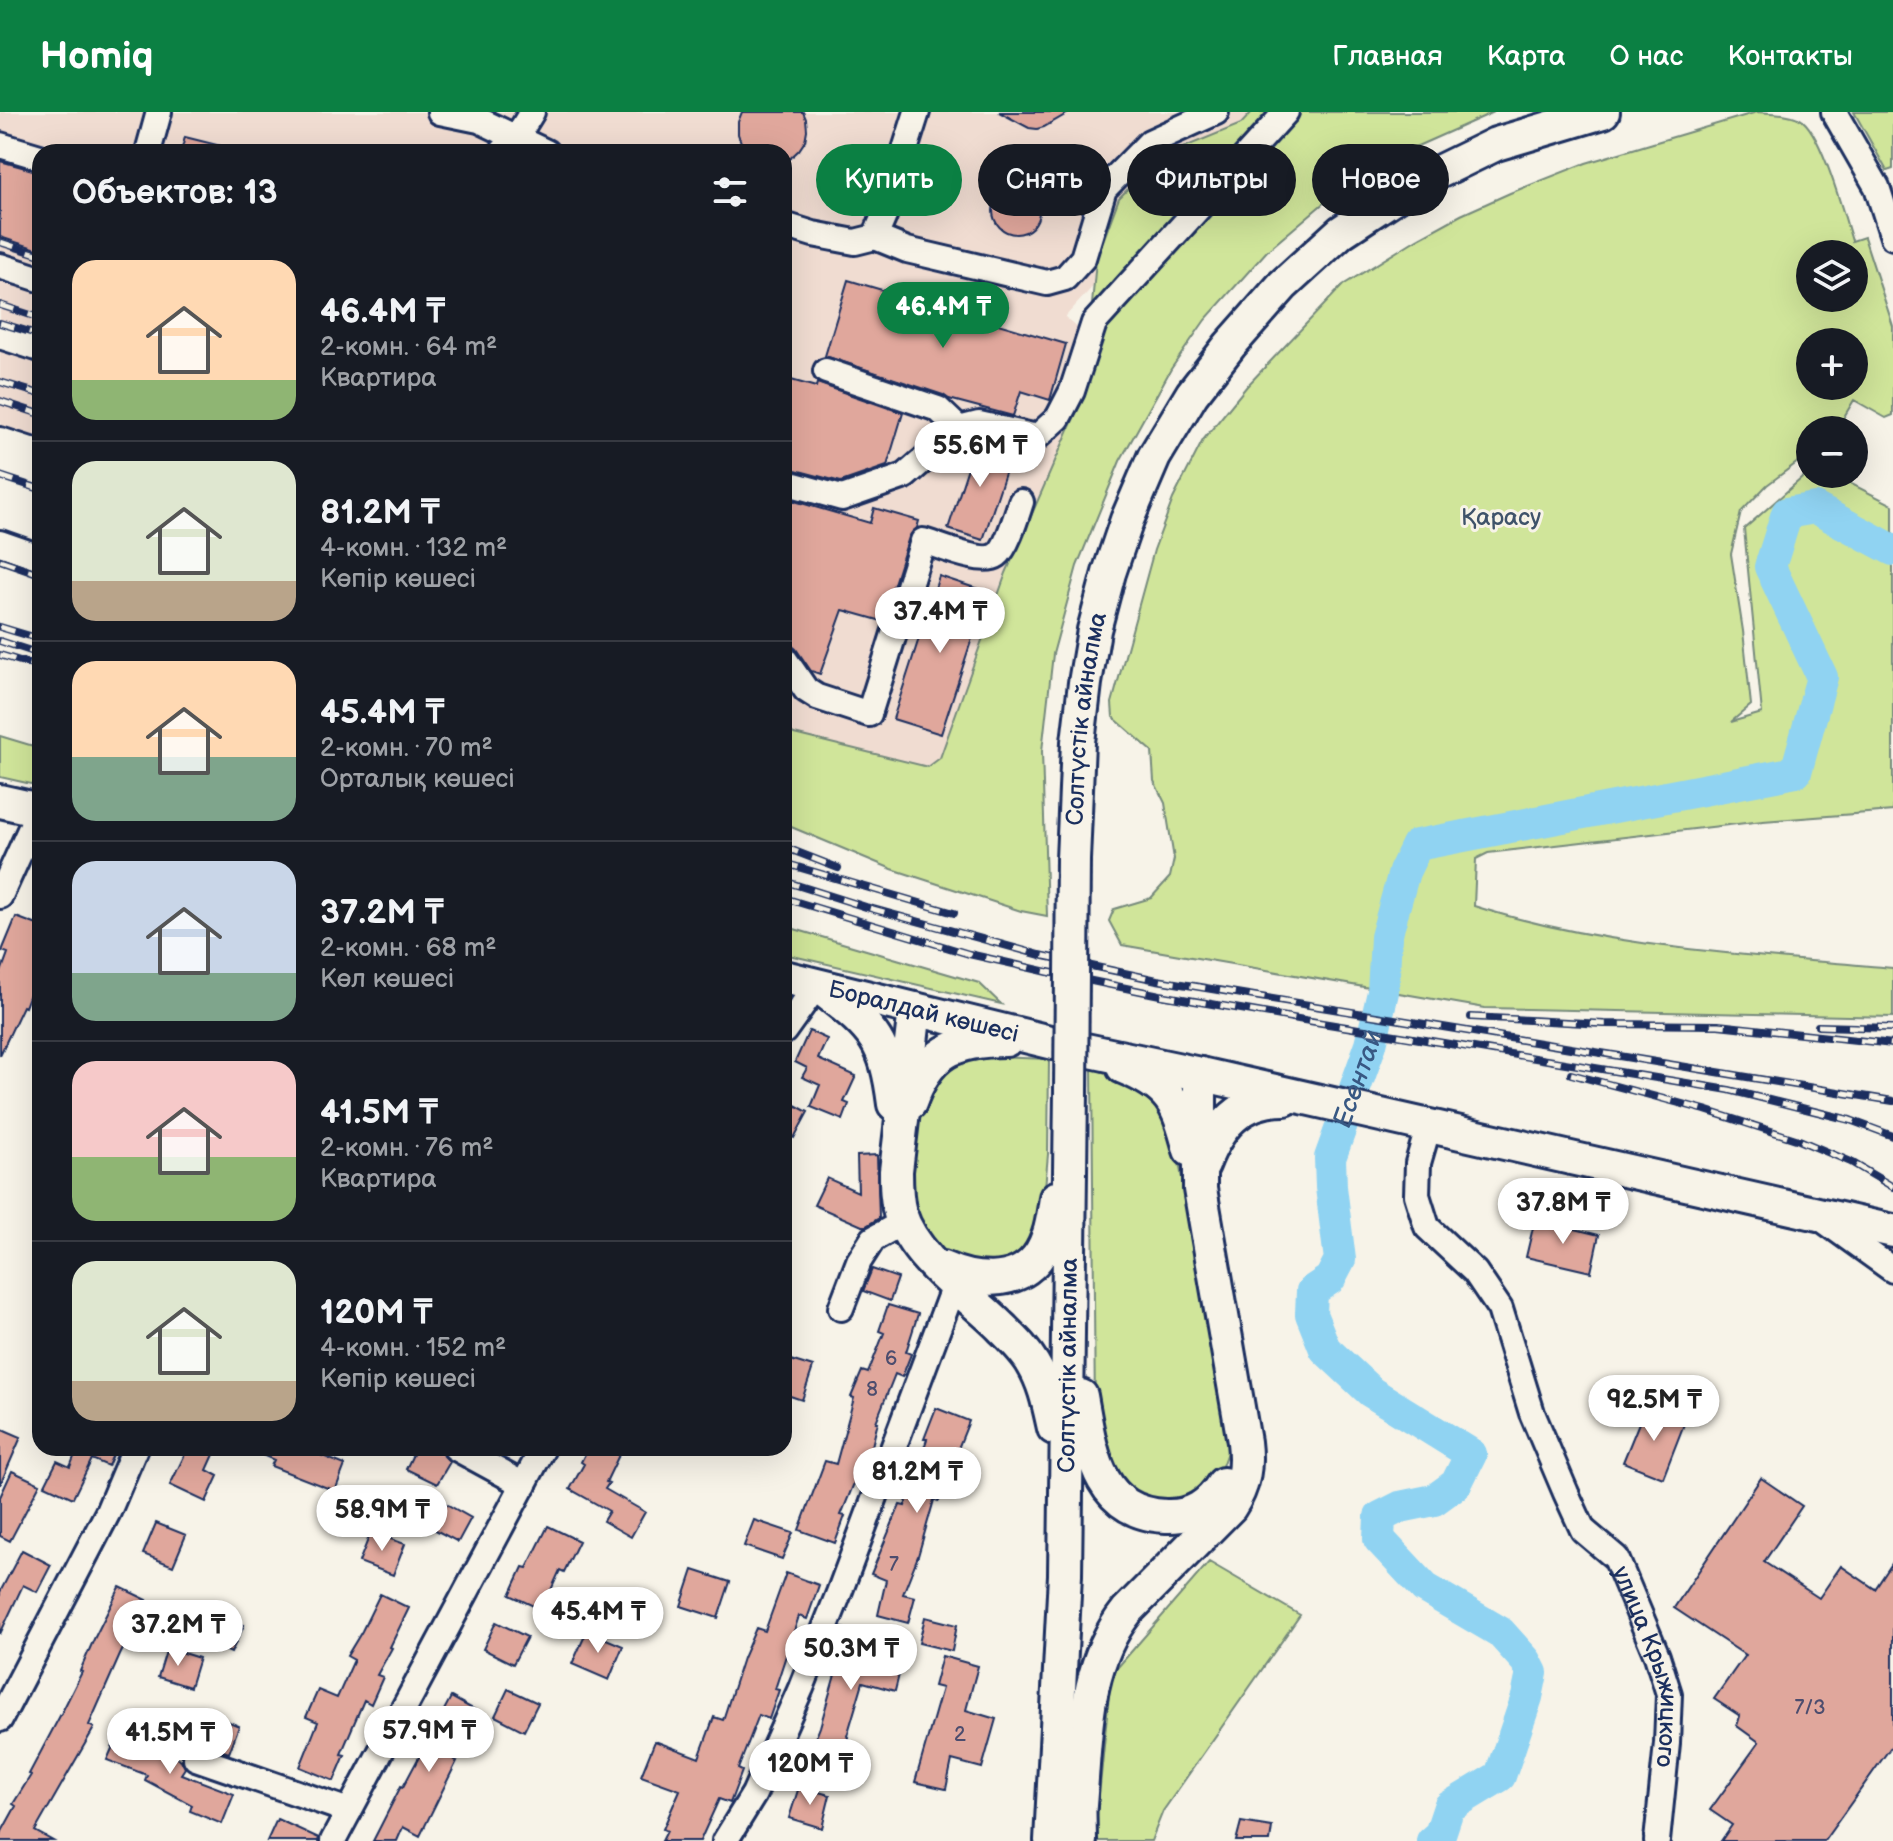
<!DOCTYPE html>
<html lang="ru">
<head>
<meta charset="utf-8">
<style>
  body { margin:0; font-family:"Balsamiq Sans",sans-serif; background:#20242c; color:#f1f3f6; height:100vh; display:flex; flex-direction:column; font-size:30px; white-space:nowrap }
  * { box-sizing:border-box; margin:0 }
  p { font-size:26px; color:#9ea1a6 }
  .icon { flex:none; width:44px; height:44px; fill:none; stroke:currentColor; stroke-width:2; stroke-linecap:round; stroke-linejoin:round }
  .map { position:relative; flex:1; overflow:hidden }
  .panel { position:absolute; left:32px; top:32px; width:760px; height:1312px; display:flex; flex-direction:column; background:#171b24; border-radius:24px; box-shadow:0 8px 32px #0002 }
  .panel>* { flex:none }
  .hud { position:absolute; left:816px; top:32px; width:760px; height:72px; display:flex; gap:16px }
  .controls { position:absolute; left:1796px; top:128px; display:grid; gap:16px }
  .controls a { display:grid; place-items:center; width:72px; height:72px; border-radius:50%; background:#171b24; box-shadow:0 8px 32px #0002; font-size:40px }
  .price { position:absolute; translate:-50% -68px; padding:0 18px; border-radius:28px; background:#fff; color:#222; font-size:26px; line-height:52px; filter:drop-shadow(0 2px 4px #0008) }
  .price::after { content:''; position:absolute; left:50%; top:48px; width:24px; height:18px; margin-left:-12px; background:inherit; clip-path:polygon(0 0,100% 0,50% 100%) }
  .price.active { background:#0b8043; color:#fff }
  ul { padding:0; list-style:none }
  li { display:flex; align-items:center; gap:24px; height:200px; padding:0 40px }
  li+li { border-top:2px solid #363941 }
  li span { display:grid; place-items:center; flex:none; width:224px; height:160px; border-radius:24px; color:#555 }
  li>.icon { margin-inline-start:auto }
  span .icon { width:96px; height:96px; fill:#fffc; stroke-width:1 }
  li b { font-size:34px }
  h2 { display:flex; justify-content:space-between; align-items:center; height:96px; padding:0 40px; font-size:34px }
  .chip { padding:0 28px; border-radius:36px; background:#171b24; box-shadow:0 8px 32px #0002; font-size:28px; line-height:72px }
  .chip.active { background:#0b8043; color:#fff }
  header { display:flex; align-items:center; gap:48px; box-sizing:border-box; height:112px; padding:0 40px; background:#0b8043; color:#fff }
  header strong { font-size:38px }
  nav { display:flex; gap:44px; margin-inline-start:auto; font-size:28px }
  .map>svg:first-child { display:block }
</style>
</head>
<body>
<header>
<strong>Homiq</strong>
<nav><a>Главная</a><a>Карта</a><a>О нас</a><a>Контакты</a></nav>
</header>
<div class="map">
<svg width="1893" height="1729" viewBox="0 0 1893 1729">
  <rect width="100%" height="100%" fill="#f7f3e8"/>
  <filter id="ink" filterUnits="userSpaceOnUse"><feTurbulence type="fractalNoise" baseFrequency=".0125" numOctaves="2"/><feDisplacementMap in="SourceGraphic" scale="16" xChannelSelector="R" yChannelSelector="G"/><feConvolveMatrix kernelMatrix="1 2 1 2 8 2 1 2 1" color-interpolation-filters="sRGB"/></filter>
  <g filter="url(#ink)">
    <!-- built -->
    <path fill="#f0dcd1" d="M0,0H1252L1065,205L1093,229L1077,299L1006,461L940,646L928,655L794,622L784,615V40H40V355L0,343Z"/>
    <!-- green -->
    <path fill="#d0e59a" stroke="#768a7c" stroke-width="2" fill-rule="evenodd" d="M1252,0H1494L1395,44L1339,78L1267,139L1205,208L1171,257L1120,349L1077,454L1053,542L1042,639L1047,804L1021,799L892,757L784,712V615L794,622L928,655L940,646L1006,461L1077,299L1085,271L1096,148L1119,86L1160,45L1241,12Z
      M1757,0C1771,1 1788,1 1800,7C1821,18 1844,104 1852,129L1864,125L1893,214V303L1886,306L1854,288L1836,318H1810V341L1767,373L1741,400L1731,442L1743,519L1751,593L1731,610L1762,601L1744,417L1810,359V362H1832L1893,393V699L1763,709L1488,741L1476,747L1474,794C1609,837 1753,843 1893,856V905L1485,896L1122,833L1109,809L1114,797L1151,786L1170,765L1174,747L1165,691L1154,669L1152,639L1113,605L1112,591L1154,438L1173,387L1203,328L1247,274L1343,173L1417,127L1461,103L1510,81L1586,51ZM1810,142H1854V186H1810ZM1810,230H1854V274H1810Z
      M1854,0H1893V57L1887,59Z
      M0,624L40,636V674L0,665Z
      M784,814L979,871L1001,892L784,842Z
      M994,945L1049,947L1048,1042L1043,1098L1032,1136L1007,1154L945,1145L920,1113L907,1074L918,992L948,957L960,951Z
      M1092,956L1145,975L1174,1023L1226,1307L1228,1324L1227,1340L1222,1354L1212,1370L1202,1380L1168,1392L1125,1379L1095,1305Z
      M1209,1450L1300,1503L1163,1699L1151,1729H1097V1704L1111,1563Z"/>
    <g fill="none" stroke-linecap="round" stroke-linejoin="round">
      <!-- river -->
      <path stroke="#90d3f2" stroke-width="32" id="s1" d="M1432,1729L1440,1722L1449,1695L1500,1664L1527,1585L1532,1561L1526,1549L1500,1520L1425,1476L1379,1427L1380,1405L1400,1395L1434,1388L1456,1372L1471,1342L1371,1280L1325,1237L1311,1202L1312,1179L1330,1167L1340,1148L1331,1075L1330,1046L1371,932L1383,880L1386,825L1404,760L1417,733L1796,660L1822,565L1770,455L1787,401L1815,396L1893,438"/>
    </g>
    <!-- building -->
    <path fill="#e0a79c" stroke="#1b2f5e" stroke-width="2" d="M742,0H803L806,7L807,18L805,29L799,38L784,52V40H748L742,33L738,22V10Z
      M999,0H1070L1044,15L1037,17L1029,16Z
      M185,25L225,35L224,40H181Z
      M0,49L40,60V138L0,125Z
      M993 99a23 23 0 1 1 46 0a23 23 0 1 1-46 0Z
      M848,168L1066,232L1050,288L1021,279L1013,304L949,287L943,283L825,244Z
      M784,266L816,275L817,271L903,301L887,354L841,370L784,355Z
      M979,327L1013,337L983,428L948,417L977,328Z
      M784,386L870,411L874,396L919,409L917,416L909,425L882,509L843,498L820,562L811,559L796,537L791,533L784,531V493L789,480L784,478Z
      M939,464L987,480L941,622L893,607Z
      M16,805L40,814V855L25,895L23,894L0,943V863L8,841L2,839Z
      M809,919L827,927L818,947L856,964L844,990L849,992L843,1008L811,995L820,973L802,965L807,956L795,950Z
      M784,987L808,1000L794,1026L784,1021Z
      M877,1043L879,1106L866,1114H862L814,1093L827,1066L858,1080L857,1044Z
      M1535,1107L1599,1123L1591,1160L1526,1145Z
      M872,1157L898,1166L890,1189L863,1179Z
      M888,1193L918,1202L906,1240L911,1242L902,1265L895,1262L876,1310H878L871,1338L868,1337L841,1403L845,1404L835,1431L799,1418L825,1349L836,1352L854,1286L851,1285L862,1259L868,1261L884,1221L879,1219Z
      M784,1246L813,1255L802,1288L784,1282Z
      M936,1296L969,1309L957,1339L955,1338L939,1389L934,1388L918,1444L903,1482L915,1485L908,1511L878,1503L886,1468L871,1462L900,1393L905,1394L927,1327H924Z
      M1645,1296L1684,1312L1663,1366L1623,1350Z
      M0,1316L21,1325L0,1373Z
      M67,1336H116L108,1354L92,1347L73,1386L45,1373L57,1349L70,1355L76,1340Z
      M188,1336H217L207,1358L218,1364L206,1390L170,1373Z
      M246,1336H303L345,1353L335,1379L271,1354L274,1348Z
      M416,1336H437L442,1339L444,1344L450,1350L437,1372L406,1357Z
      M588,1336H609L620,1341L606,1370L609,1371L605,1377L645,1400L631,1425L603,1409L609,1399L570,1377L584,1352L581,1350Z
      M12,1359L40,1372L10,1429L0,1424V1385Z
      M1761,1366L1802,1394L1764,1450L1819,1486L1841,1454L1875,1477L1893,1450V1632L1824,1729H1721L1732,1713L1710,1698L1759,1630L1737,1614L1740,1604L1714,1587L1745,1543L1674,1496Z
      M441,1389L471,1406L458,1430L428,1414Z
      M754,1408L793,1421L782,1447L744,1434Z
      M156,1411L186,1423L173,1454L143,1442Z
      M548,1414L579,1429L564,1460L560,1458L542,1498L510,1483L523,1455L527,1456Z
      M371,1420L405,1432L393,1463L359,1450Z
      M22,1438L51,1453L37,1480L23,1473L0,1522V1480Z
      M693,1458L730,1470L718,1506L681,1494Z
      M786,1461L819,1473L807,1507L799,1504L775,1577L779,1578L769,1607L759,1603L738,1657L742,1659L730,1691L719,1687L700,1729H662L667,1719L663,1717L680,1678L641,1664L655,1629L699,1646L714,1605L723,1608L743,1546L756,1516L765,1519Z
      M120,1475L147,1488L120,1543L89,1613L94,1616L35,1719L53,1729H0V1723L16,1694L13,1692L31,1663L29,1662L62,1600L82,1560L80,1559L94,1527Z
      M380,1482L409,1496L390,1535L392,1536L377,1563L383,1565L371,1592L364,1588L341,1642L345,1643L334,1669L300,1655L318,1610L306,1605L318,1578L337,1586L354,1548L347,1544L362,1519Z
      M213,1500L244,1513L231,1541L200,1527Z
      M925,1505L957,1513L952,1539L919,1531Z
      M496,1510L527,1525L513,1552L483,1537Z
      M842,1516L873,1526L868,1542L902,1550L895,1579L863,1570L847,1624L848,1625L839,1653L809,1643L820,1615L841,1542L834,1540Z
      M587,1519L623,1534L609,1568L572,1552Z
      M167,1536L199,1546L190,1575L158,1565Z
      M942,1544L978,1554L966,1598L996,1607L982,1656L952,1648L946,1677L915,1670L942,1576L934,1574Z
      M508,1577L538,1591L524,1619L495,1604Z
      M451,1585L480,1601L454,1648L457,1649L420,1724L403,1715L397,1729H373L401,1674L403,1675Z
      M208,1601L239,1614L229,1641L196,1630Z
      M120,1618L151,1631L181,1648L185,1656L181,1662L234,1682L222,1712L190,1699L192,1693L145,1668L147,1663L107,1648Z
      M799,1675L830,1683L822,1716L789,1706Z
      M277,1707L319,1726L318,1729H267Z
      M1241,1710L1272,1715L1270,1729H1236Z"/>
    <g fill="none" stroke-linecap="round" stroke-linejoin="round">
      <defs>
        <g id="minor">
          <path d="M440,0L479,8L546,40"/>
          <path d="M1834,0L1877,75L1893,125"/>
          <path d="M0,33L40,45"/>
          <path d="M148,40L159,0"/>
          <path d="M502,40L516,26L532,0"/>
          <path d="M784,113L813,122L855,130L875,125L884,104L917,0"/>
          <path d="M875,125L907,138L1047,171L1065,166L1083,146L1104,77L1150,30L1216,0"/>
          <path d="M0,154L40,167"/>
          <path d="M0,224L40,237"/>
          <path d="M826,259L938,297L959,317"/>
          <path d="M0,328L40,341"/>
          <path d="M0,350L40,365"/>
          <path d="M784,370L842,386L905,364L959,317L979,312L1037,325L1058,306L1072,279L1094,211L1286,0"/>
          <path d="M0,431L40,445"/>
          <path d="M784,546L806,578L817,585L869,602L923,429C940,434 983,453 997,443C1007,436 1017,402 1021,390"/>
          <path d="M0,784L39,698"/>
          <path d="M784,919L817,873"/>
          <path id="s2" d="M1429,1013L1418,1051L1417,1083L1427,1115L1475,1160L1500,1197L1532,1301L1566,1381L1583,1418L1616,1446L1657,1544L1669,1582L1667,1631L1657,1729"/>
          <path d="M1822,1107L1893,1158"/>
          <path d="M841,1196L859,1149L873,1127L903,1110"/>
          <path d="M456,1336L524,1373"/>
          <path d="M0,1607L108,1400L135,1336"/>
          <path d="M196,1646L349,1699"/>
          <path d="M333,1729L543,1336"/>
          <path d="M725,1729L754,1682L801,1576L839,1481L958,1163"/>
        </g>
        <g id="major">
          <path d="M0,689L40,698"/>
          <path id="s3" d="M1073,748L1078,630L1085,571L1094,518L1109,461L1127,408L1154,345L1192,282L1230,233L1283,173L1341,120L1414,72L1496,32L1603,0"/>
          <path id="s4" d="M784,865L1062,933L1200,962L1893,1119"/>
          <path d="M826,880C875,918 886,930 894,992"/>
          <path d="M915,897L896,1059C896,1073 896,1087 900,1101C914,1147 968,1182 1001,1215C1013,1227 1025,1238 1033,1252C1045,1272 1049,1294 1054,1316"/>
          <path d="M1123,955C1171,975 1177,989 1190,1038"/>
          <path d="M910,991C928,940 954,928 1006,928"/>
          <path d="M1203,1053C1218,1014 1240,987 1285,987"/>
          <path d="M943,1156C972,1169 1014,1175 1037,1146C1050,1129 1053,1107 1056,1086"/>
          <path d="M1081,1284C1091,1339 1097,1401 1166,1404C1192,1405 1210,1393 1223,1372"/>
          <path d="M1079,1672L1080,1729"/>
          <path d="M1080,1693C1086,1626 1083,1554 1127,1499L1230,1395C1244,1374 1247,1355 1244,1330L1200,1077V962"/>
          <path id="s5" d="M1051,1729L1065,1463L1071,979"/>
        </g>
      </defs>
      <!-- minor casing -->
      <use href="#minor" stroke="#1b2f5e" stroke-width="30"/>
      <!-- major casing -->
      <use href="#major" stroke="#1b2f5e" stroke-width="38"/>
      <!-- minor -->
      <use href="#minor" stroke="#f7f3e8" stroke-width="24"/>
      <!-- major -->
      <use href="#major" stroke="#f7f3e8" stroke-width="32"/>
      <defs>
        <path id="rail" d="M0,130L40,143
          M0,193L40,206
          M0,211L40,223
          M0,270L40,282
          M0,289L40,302
          M0,364L40,377
          M0,448L40,462
          M0,515L40,527
          M0,529L40,542
          M0,543L40,555
          M784,735L838,756
          M784,751L954,801
          M784,769L866,795L1040,843L1157,868L1893,989
          M784,786L969,842L1048,860L1160,883L1304,908L1729,978L1850,1008L1893,1024
          M1471,905L1604,912L1718,913L1893,932
          M1818,914L1893,916
          M1571,962L1705,998L1799,1028L1851,1050L1893,1075"/>
      </defs>
      <!-- rail casing -->
      <use href="#rail" stroke="#1b2f5e" stroke-width="8"/>
      <!-- rail -->
      <use href="#rail" stroke="#f7f3e8" stroke-width="5" stroke-dasharray="15" stroke-linecap="butt"/>
      <defs>
        <path id="major-bridge" d="M1071,979L1073,748"/>
      </defs>
      <!-- major-bridge casing -->
      <use href="#major-bridge" stroke="#1b2f5e" stroke-width="38" stroke-linecap="butt"/>
      <!-- major-bridge -->
      <use href="#major-bridge" stroke="#f7f3e8" stroke-width="32"/>
    </g>
  </g>
  <g text-anchor="middle" dominant-baseline="central" stroke-width="6" stroke-linejoin="round" paint-order="stroke">
    <!-- number labels -->
    <g font-size="20" fill="#4c4d6e">
      <text x="891" y="1247">6</text>
      <text x="872" y="1278">8</text>
      <text x="894" y="1453">7</text>
      <text x="1810" y="1596">7/3</text>
      <text x="960" y="1623">2</text>
    </g>
    <!-- park labels -->
    <g font-size="24" fill="#3f536a" stroke="#f7f3e8">
      <text x="1501" y="405">Қарасу</text>
    </g>
    <!-- street labels -->
    <g font-size="24" fill="#1b2f5e" stroke="#f7f3e8">
      <text stroke="none"><textPath href="#s3" startOffset="142">Солтүстік айналма</textPath></text>
      <text stroke="none"><textPath href="#s4" startOffset="144">Боралдай көшесі</textPath></text>
      <text stroke="none"><textPath href="#s5" startOffset="476">Солтүстік айналма</textPath></text>
      <text stroke="none"><textPath href="#s2" startOffset="610">улица Крыжицкого</textPath></text>
    </g>
    <!-- water labels -->
    <g font-size="26" font-style="italic" fill="#385883" stroke="#f7f3e8">
      <text stroke="none"><textPath href="#s1" startOffset="1024">Есентай</textPath></text>
    </g>
  </g>
</svg>
<div class="controls">
<a><svg class="icon" aria-label="layers" viewBox="0 0 24 24"><path d="M12 4l9 5-9 5-9-5zM3 14l9 5 9-5"/></svg></a>
<a>+</a>
<a>−</a>
</div>
<b class="price active" style="left:943px;top:238px">46.4M ₸</b>
<b class="price" style="left:980px;top:377px">55.6M ₸</b>
<b class="price" style="left:940px;top:543px">37.4M ₸</b>
<b class="price" style="left:1563px;top:1134px">37.8M ₸</b>
<b class="price" style="left:1654px;top:1331px">92.5M ₸</b>
<b class="price" style="left:917px;top:1403px">81.2M ₸</b>
<b class="price" style="left:382px;top:1441px">58.9M ₸</b>
<b class="price" style="left:598px;top:1543px">45.4M ₸</b>
<b class="price" style="left:178px;top:1556px">37.2M ₸</b>
<b class="price" style="left:851px;top:1580px">50.3M ₸</b>
<b class="price" style="left:429px;top:1662px">57.9M ₸</b>
<b class="price" style="left:170px;top:1664px">41.5M ₸</b>
<b class="price" style="left:810px;top:1695px">120M ₸</b>
<div class="hud">
<a class="chip active">Купить</a>
<a class="chip">Снять</a>
<a class="chip">Фильтры</a>
<a class="chip">Новое</a>
</div>
<section class="panel">
<h2>Объектов: 13<svg class="icon" aria-label="filters" viewBox="0 0 24 24"><path d="M4 7h16M4 17h16"/><circle cx="9" cy="7" r="2"/><circle cx="15" cy="17" r="2"/></svg></h2>
<ul>
<li><span style="background:linear-gradient(#ffd9b3 75%,#8fb573 0)"><svg class="icon" aria-label="home" viewBox="0 0 24 24"><path d="M3 11l9-7 9 7M6 9v11h12V9"/></svg></span><div><b>46.4M ₸</b><p>2-комн. · 64 m²</p><p>Квартира</p></div></li>
<li><span style="background:linear-gradient(#dfe7d0 75%,#b9a48a 0)"><svg class="icon" aria-label="home" viewBox="0 0 24 24"><path d="M3 11l9-7 9 7M6 9v11h12V9"/></svg></span><div><b>81.2M ₸</b><p>4-комн. · 132 m²</p><p>Көпір көшесі</p></div></li>
<li><span style="background:linear-gradient(#ffd9b3 60%,#7fa58c 0)"><svg class="icon" aria-label="home" viewBox="0 0 24 24"><path d="M3 11l9-7 9 7M6 9v11h12V9"/></svg></span><div><b>45.4M ₸</b><p>2-комн. · 70 m²</p><p>Орталық көшесі</p></div></li>
<li><span style="background:linear-gradient(#c9d6e8 70%,#7fa58c 0)"><svg class="icon" aria-label="home" viewBox="0 0 24 24"><path d="M3 11l9-7 9 7M6 9v11h12V9"/></svg></span><div><b>37.2M ₸</b><p>2-комн. · 68 m²</p><p>Көл көшесі</p></div></li>
<li><span style="background:linear-gradient(#f6c9c9 60%,#8fb573 0)"><svg class="icon" aria-label="home" viewBox="0 0 24 24"><path d="M3 11l9-7 9 7M6 9v11h12V9"/></svg></span><div><b>41.5M ₸</b><p>2-комн. · 76 m²</p><p>Квартира</p></div></li>
<li><span style="background:linear-gradient(#dfe7d0 75%,#b9a48a 0)"><svg class="icon" aria-label="home" viewBox="0 0 24 24"><path d="M3 11l9-7 9 7M6 9v11h12V9"/></svg></span><div><b>120M ₸</b><p>4-комн. · 152 m²</p><p>Көпір көшесі</p></div></li>
</ul>
</section>
</div>
</body>
</html>
